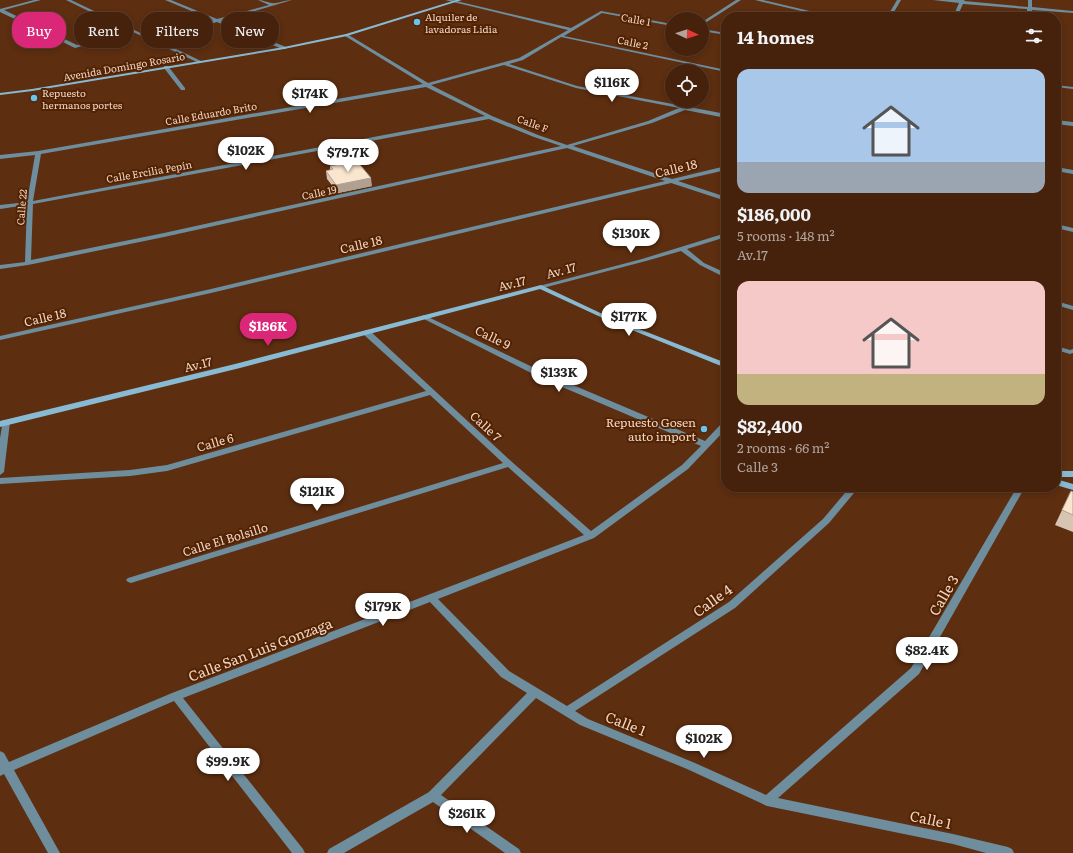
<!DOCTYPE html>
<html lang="en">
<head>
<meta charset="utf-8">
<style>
  body { margin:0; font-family:Literata,serif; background:#4d2a15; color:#f1f3f6; height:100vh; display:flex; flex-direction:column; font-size:15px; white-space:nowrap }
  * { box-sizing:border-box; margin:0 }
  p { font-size:13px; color:#b0a49d }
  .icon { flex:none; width:22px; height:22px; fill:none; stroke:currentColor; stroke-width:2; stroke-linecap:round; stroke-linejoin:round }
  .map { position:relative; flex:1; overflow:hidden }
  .drawer { position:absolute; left:721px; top:12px; width:340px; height:480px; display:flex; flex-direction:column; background:#46220c; border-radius:16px; box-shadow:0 2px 6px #0003,0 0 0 1px #5e3f2d }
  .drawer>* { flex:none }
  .banner { position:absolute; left:12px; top:12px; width:380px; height:36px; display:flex; gap:8px }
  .needle { width:26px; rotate:93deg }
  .controls { position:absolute; left:665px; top:12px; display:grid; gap:8px }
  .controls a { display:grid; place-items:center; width:44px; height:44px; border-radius:50%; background:#46220c; box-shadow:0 2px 6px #0003,0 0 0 1px #5e3f2d; font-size:20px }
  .price { position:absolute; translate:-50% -34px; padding:0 9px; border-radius:14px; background:#fff; color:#222; font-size:13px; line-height:26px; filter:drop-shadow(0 1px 2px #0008) }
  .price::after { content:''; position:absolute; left:50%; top:24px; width:12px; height:9px; margin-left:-6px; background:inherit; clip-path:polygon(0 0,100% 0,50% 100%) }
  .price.selected { background:#db2777; color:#fff }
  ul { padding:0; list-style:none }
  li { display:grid; align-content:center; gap:8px; height:212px; padding:0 16px }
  li span { display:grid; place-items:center; height:124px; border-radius:12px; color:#555 }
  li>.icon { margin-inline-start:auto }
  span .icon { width:72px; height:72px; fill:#fffc; stroke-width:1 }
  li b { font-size:17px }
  h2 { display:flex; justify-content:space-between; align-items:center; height:48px; padding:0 16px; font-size:17px }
  .chip { padding:0 14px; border-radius:16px; background:#46220c; box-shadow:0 2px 6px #0003,0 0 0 1px #5e3f2d; font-size:14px; line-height:36px }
  .chip.selected { background:#db2777; color:#fff }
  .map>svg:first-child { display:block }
</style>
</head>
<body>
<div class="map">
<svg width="1073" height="853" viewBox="0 0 1073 853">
  <rect width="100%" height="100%" fill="#5d2e10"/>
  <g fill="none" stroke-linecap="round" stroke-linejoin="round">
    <!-- lane -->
    <path fill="#6e8d9d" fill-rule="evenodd" d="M164,66H168L185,88V90H181L164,68Z"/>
    <!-- street -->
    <path fill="#6e8d9d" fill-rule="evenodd" d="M34,0H41L4,10L77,45L129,31L66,0H71L151,38L213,20L165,0H171L217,19L269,5L258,0C263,0 266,2 271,3C277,4 285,0 292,0L221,21L286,47V49H282L217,22L155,39L201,61V62L199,63L133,32L75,48L0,12V9Z
      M445,0H452L571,28L601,11L672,24V26L602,13L564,36L726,70V72L561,37L523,60L509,64L577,86L726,114V118L685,110L652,123L573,146L672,179L726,166V170L678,181L726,197V201L671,183L211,293L0,340V336L211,289L665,181L567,148L164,237L28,265L0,269V265L25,262L27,205L0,209V205L27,202L35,155L0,159V155L38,151L423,84L345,36V35L347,34L428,83L519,58L568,30ZM504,65L576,88L679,108L648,121L567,145L538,135L492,116L431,85ZM426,87L485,116L33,201L41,154ZM489,119L534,137L561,146L164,233L31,260L33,204Z
      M736,0H741L702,25V22Z
      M755,0H763L835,17H827Z
      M897,0H901L891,17H887Z
      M933,0H965L964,1L1028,7V0H1032V7L1073,11V13L1032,10L1031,17H1027V9L963,4L957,17H953L959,3Z
      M702,29L726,33V35L702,31Z
      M1056,85L1073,87V89L1056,87Z
      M1056,120L1073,122V126L1056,124Z
      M1056,167L1073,170V174L1056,171Z
      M1056,224L1073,228V232L1056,228Z
      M726,233V237L687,249L704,263L726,273V278L700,265L681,251L646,261L543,288H539L538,287L539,286L642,259Z
      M1056,301L1073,306V310L1056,305Z
      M424,315L547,374L705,441L723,422L726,421V429L688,469L594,538L438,599L509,671L567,706L729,602L823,519L850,487H859L829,523L735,608L575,711L588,719L695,763L766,795L911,668L1017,487H1025L919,674L778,798L953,834L1008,847L1012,849L1014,853H986L953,844L767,806L687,769L580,725L536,698L441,795L519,849L521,853H505L433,802L344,853H327L329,849L429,792L527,693L501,677L430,602L183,698L303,849L305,853H292L174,701L14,770L60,853H48L4,774L0,776V751L4,753L9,762L172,693L584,535L508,467L131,583L128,582L126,580L128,578L503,463L430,395L167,471L130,476L0,484V478L130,470L167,465L426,391L363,334L362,332L366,330H369L512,462L591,531L682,465L701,446L541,378L422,318L420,317Z
      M1056,346L1070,350L1073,349V353L1070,354L1056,350Z
      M3,420H9L10,422L4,472L0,475V438Z"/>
    <!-- secondary -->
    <path fill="#88bbd3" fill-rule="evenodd" d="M456,0H462L347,36L284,49L32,91L0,95V93L32,89L284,47L346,34Z
      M541,285L611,318L726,363V368L607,320L540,289L240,368L0,427V421L235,364Z
      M1056,471H1073V477H1056Z
      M1056,479L1073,484V490L1056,485Z"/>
  </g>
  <!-- wall -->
  <path fill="#d7c5b2" d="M330,166L372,186L338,193L327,179L326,171L330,170Z
    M1073,492V532L1055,525L1062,510Z"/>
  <!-- shaded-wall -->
  <path fill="#afa091" d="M371,178L372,186L338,193L336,185Z"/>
  <!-- building -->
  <path fill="#fae5cf" stroke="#afa091" d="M356,160L371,178L336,185L326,171L333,169L330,166Z
    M1071,491L1073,492V515L1062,510Z"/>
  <!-- markers -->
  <g fill="#66c4ef" stroke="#512303" stroke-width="1.5">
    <circle cx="417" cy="22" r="4"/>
    <circle cx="34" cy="98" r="4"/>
    <circle cx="704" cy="429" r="4"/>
  </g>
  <g text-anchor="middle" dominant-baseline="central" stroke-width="4" stroke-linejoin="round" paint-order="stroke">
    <!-- far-poi labels -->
    <g font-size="10" fill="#f2d4c4" stroke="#512303" text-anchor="start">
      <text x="425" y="16">Alquiler de<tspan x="425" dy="12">lavadoras Lidia</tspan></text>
      <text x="42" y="92">Repuesto<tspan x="42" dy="12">hermanos portes</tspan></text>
    </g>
    <!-- far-street labels -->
    <g font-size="10" fill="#f2d4c4" stroke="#512303">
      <text transform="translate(636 19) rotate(10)">Calle 1</text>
      <text transform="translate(633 42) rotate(12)">Calle 2</text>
      <text transform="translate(124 66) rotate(-10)">Avenida Domingo Rosario</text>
      <text transform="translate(211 113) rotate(-10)">Calle Eduardo Brito</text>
      <text transform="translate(533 123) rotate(20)">Calle F</text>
      <text transform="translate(149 171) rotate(-10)">Calle Ercilia Pepín</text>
      <text transform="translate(319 192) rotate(-12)">Calle 19</text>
      <text transform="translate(21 207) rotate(-85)">Calle 22</text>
    </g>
    <!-- street labels -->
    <g font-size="12" fill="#f2d4c4" stroke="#512303">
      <text transform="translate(676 168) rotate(-13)">Calle 18</text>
      <text transform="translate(361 244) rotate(-13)">Calle 18</text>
      <text transform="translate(561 270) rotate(-15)">Av. 17</text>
      <text transform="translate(512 283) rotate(-14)">Av.17</text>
      <text transform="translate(45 317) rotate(-13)">Calle 18</text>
      <text transform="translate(493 337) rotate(26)">Calle 9</text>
      <text transform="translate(198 364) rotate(-14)">Av.17</text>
      <text transform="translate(486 426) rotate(43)">Calle 7</text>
      <text transform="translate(215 442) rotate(-16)">Calle 6</text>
      <text transform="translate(225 539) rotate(-17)">Calle El Bolsillo</text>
    </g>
    <!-- poi labels -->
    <g font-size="12" fill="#f2d4c4" stroke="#512303" text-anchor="end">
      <text x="696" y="422">Repuesto Gosen<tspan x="696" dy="14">auto import</tspan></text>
    </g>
    <!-- near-street labels -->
    <g font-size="14" fill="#f2d4c4" stroke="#512303">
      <text transform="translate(943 595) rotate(-60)">Calle 3</text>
      <text transform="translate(712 600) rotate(-36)">Calle 4</text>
      <text transform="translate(260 649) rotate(-21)">Calle San Luis Gonzaga</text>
      <text transform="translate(626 723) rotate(22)">Calle 1</text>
      <text transform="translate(931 819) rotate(12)">Calle 1</text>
    </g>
  </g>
</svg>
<div class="controls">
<a><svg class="needle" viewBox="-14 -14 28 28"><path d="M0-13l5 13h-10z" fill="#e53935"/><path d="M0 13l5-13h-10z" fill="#b0a49d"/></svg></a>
<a><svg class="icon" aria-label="locate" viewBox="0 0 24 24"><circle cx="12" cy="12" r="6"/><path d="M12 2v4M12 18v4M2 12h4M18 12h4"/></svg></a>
</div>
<b class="price" style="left:612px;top:103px">$116K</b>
<b class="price" style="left:310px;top:114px">$174K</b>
<b class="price" style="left:246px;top:171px">$102K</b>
<b class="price" style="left:348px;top:173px">$79.7K</b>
<b class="price" style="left:631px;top:254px">$130K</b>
<b class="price" style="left:629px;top:337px">$177K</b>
<b class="price selected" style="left:268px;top:347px">$186K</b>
<b class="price" style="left:559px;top:393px">$133K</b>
<b class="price" style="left:317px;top:512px">$121K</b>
<b class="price" style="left:383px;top:627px">$179K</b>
<b class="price" style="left:927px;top:671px">$82.4K</b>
<b class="price" style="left:704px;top:759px">$102K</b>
<b class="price" style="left:228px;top:782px">$99.9K</b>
<b class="price" style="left:467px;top:834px">$261K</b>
<div class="banner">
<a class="chip selected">Buy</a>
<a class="chip">Rent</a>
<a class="chip">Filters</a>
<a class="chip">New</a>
</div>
<section class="drawer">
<h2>14 homes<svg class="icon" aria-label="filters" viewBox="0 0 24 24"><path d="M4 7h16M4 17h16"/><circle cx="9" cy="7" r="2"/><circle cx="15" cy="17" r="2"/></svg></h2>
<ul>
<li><span style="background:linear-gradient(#a9c7e8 75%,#9aa5b1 0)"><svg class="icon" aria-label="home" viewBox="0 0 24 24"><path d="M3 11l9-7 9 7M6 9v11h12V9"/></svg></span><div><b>$186,000</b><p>5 rooms · 148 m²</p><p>Av.17</p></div></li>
<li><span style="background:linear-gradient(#f6c9c9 75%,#c2b280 0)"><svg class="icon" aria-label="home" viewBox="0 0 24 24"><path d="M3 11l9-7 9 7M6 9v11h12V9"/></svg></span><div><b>$82,400</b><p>2 rooms · 66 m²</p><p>Calle 3</p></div></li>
</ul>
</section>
</div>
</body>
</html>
